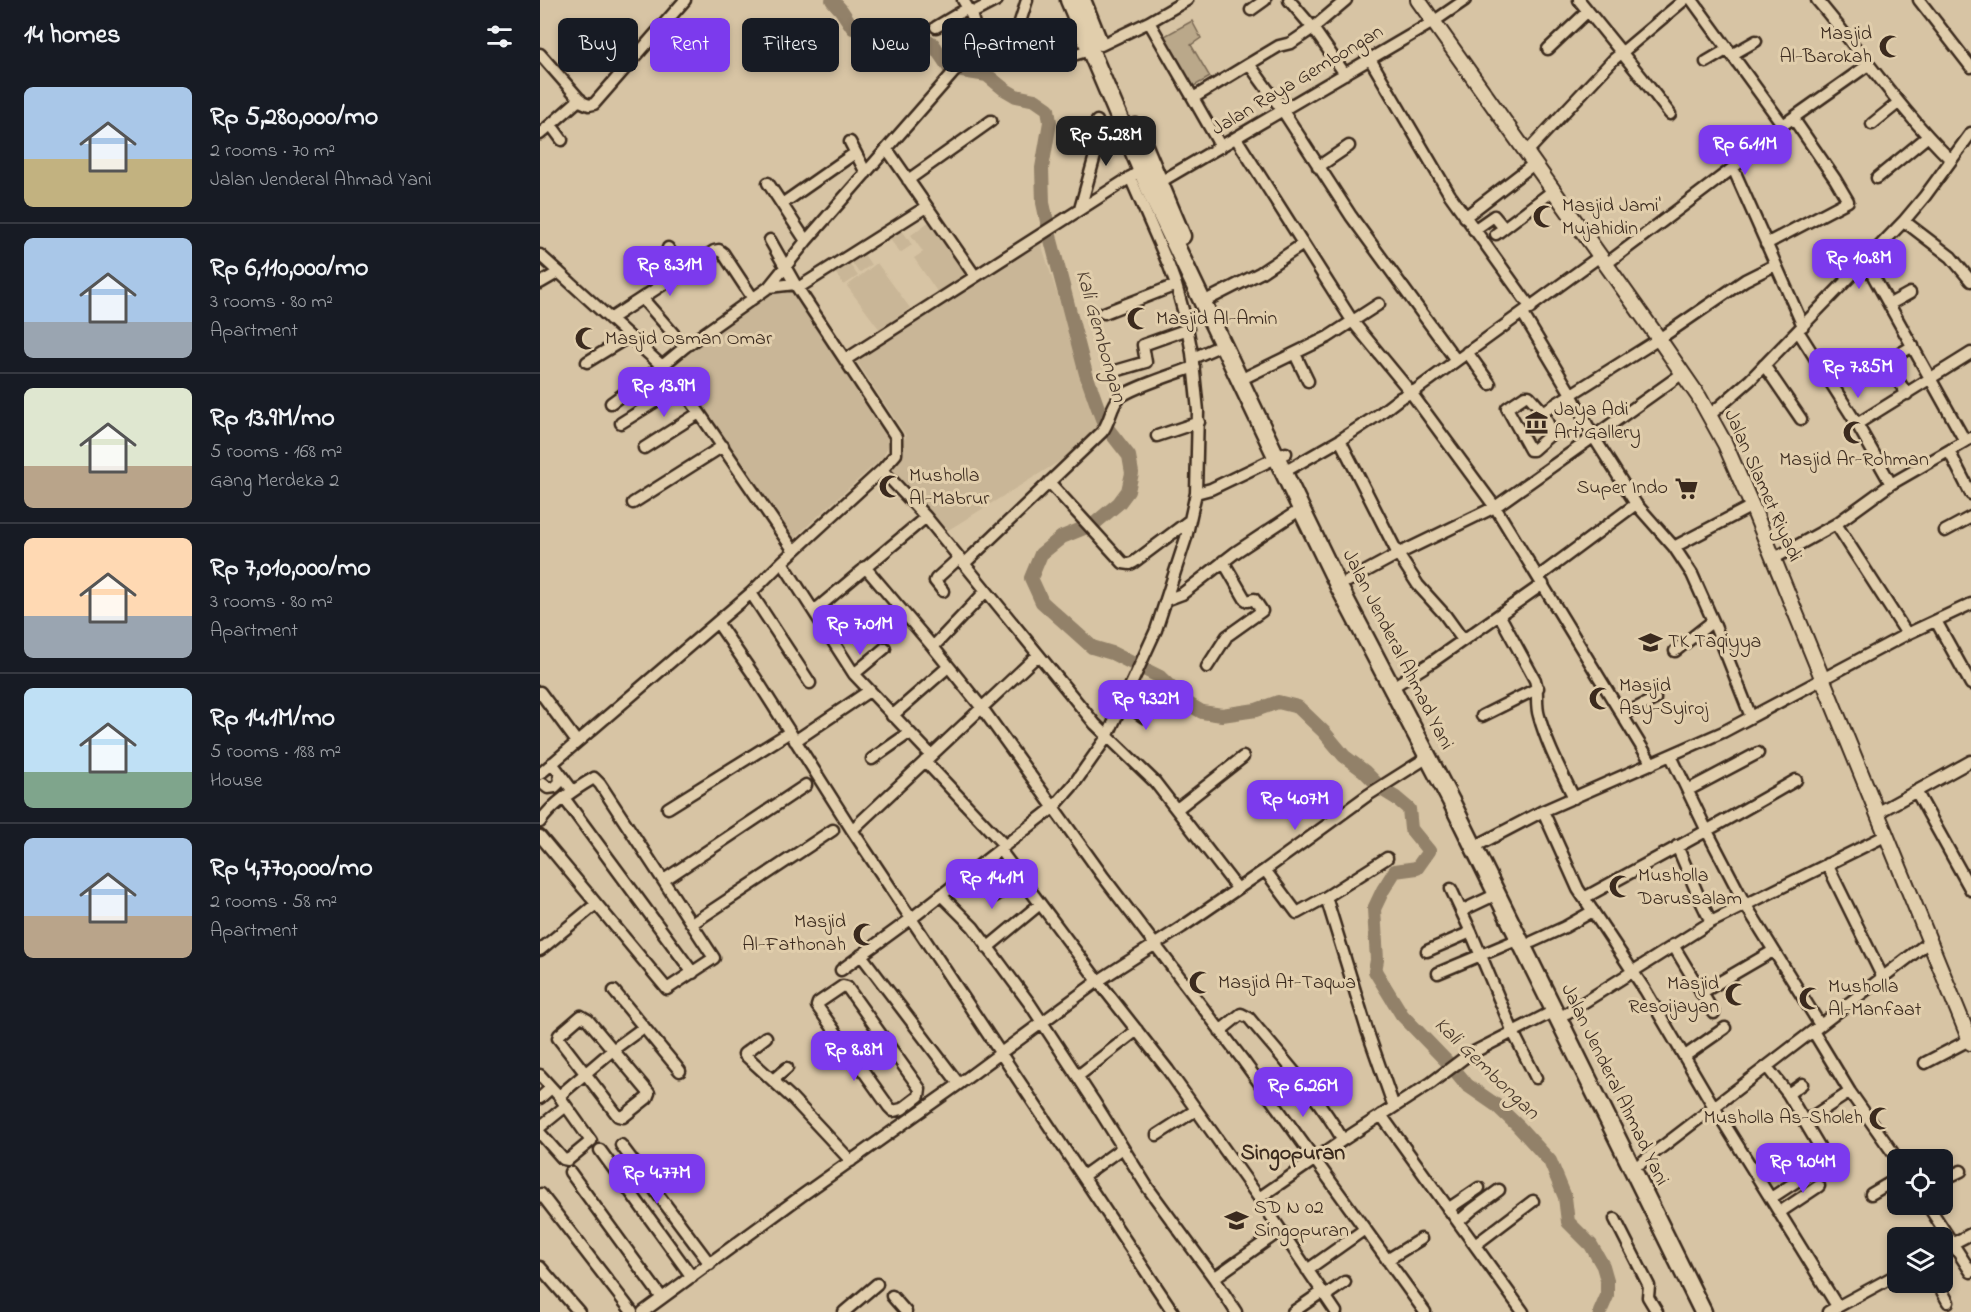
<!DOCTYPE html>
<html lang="en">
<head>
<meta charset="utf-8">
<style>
  body { margin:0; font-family:"Indie Flower",sans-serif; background:#242831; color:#f1f3f6; height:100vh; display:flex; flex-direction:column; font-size:22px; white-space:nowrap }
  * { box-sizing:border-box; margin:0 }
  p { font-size:20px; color:#9ea1a6 }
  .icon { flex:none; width:33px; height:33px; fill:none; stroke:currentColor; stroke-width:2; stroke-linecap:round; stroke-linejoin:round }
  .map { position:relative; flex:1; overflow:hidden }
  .panel { display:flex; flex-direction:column; background:#171b24; width:540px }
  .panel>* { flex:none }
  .top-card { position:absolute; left:18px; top:18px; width:570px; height:54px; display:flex; gap:12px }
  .controls { position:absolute; left:1347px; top:1149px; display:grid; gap:12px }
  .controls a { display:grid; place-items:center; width:66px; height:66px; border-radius:9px; background:#171b24; box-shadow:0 3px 9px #0003; font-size:30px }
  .price { position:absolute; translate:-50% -51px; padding:0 14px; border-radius:12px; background:#7c3aed; color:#fff; font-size:20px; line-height:39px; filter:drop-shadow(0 2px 3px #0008) }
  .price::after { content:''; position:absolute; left:50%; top:36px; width:18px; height:14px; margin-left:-9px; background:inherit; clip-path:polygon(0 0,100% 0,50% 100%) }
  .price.active { background:#222; color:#fff }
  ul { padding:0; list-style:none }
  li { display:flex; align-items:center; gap:18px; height:150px; padding:0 24px }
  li+li { border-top:2px solid #363941 }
  li span { display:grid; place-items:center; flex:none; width:168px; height:120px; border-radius:9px; color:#555 }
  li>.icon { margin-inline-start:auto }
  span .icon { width:72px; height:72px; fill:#fffc; stroke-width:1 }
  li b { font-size:26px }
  h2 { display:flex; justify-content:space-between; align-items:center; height:72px; padding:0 24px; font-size:26px }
  .pill { padding:0 21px; border-radius:9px; background:#171b24; box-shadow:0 3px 9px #0003; font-size:21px; line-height:54px }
  .pill.active { background:#7c3aed; color:#fff }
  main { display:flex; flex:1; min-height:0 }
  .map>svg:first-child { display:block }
</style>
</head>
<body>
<main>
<section class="panel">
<h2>14 homes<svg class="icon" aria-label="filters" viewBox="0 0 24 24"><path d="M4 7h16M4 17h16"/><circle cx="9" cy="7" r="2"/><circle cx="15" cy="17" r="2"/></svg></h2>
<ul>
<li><span style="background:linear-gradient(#a9c7e8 60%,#c2b280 0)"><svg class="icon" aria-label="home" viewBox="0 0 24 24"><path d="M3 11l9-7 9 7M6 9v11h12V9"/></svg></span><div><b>Rp 5,280,000/mo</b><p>2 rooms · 70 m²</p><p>Jalan Jenderal Ahmad Yani</p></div></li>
<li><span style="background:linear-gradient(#a9c7e8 70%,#9aa5b1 0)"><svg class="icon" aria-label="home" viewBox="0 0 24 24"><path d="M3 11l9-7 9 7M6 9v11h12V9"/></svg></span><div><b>Rp 6,110,000/mo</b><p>3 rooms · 80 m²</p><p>Apartment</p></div></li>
<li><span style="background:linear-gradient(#dfe7d0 65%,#b9a48a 0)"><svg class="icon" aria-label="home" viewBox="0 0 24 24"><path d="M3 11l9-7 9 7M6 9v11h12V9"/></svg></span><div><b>Rp 13.9M/mo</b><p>5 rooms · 168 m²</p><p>Gang Merdeka 2</p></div></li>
<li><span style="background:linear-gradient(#ffd9b3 65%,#9aa5b1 0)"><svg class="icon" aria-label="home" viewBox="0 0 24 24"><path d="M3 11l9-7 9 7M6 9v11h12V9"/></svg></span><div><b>Rp 7,010,000/mo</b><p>3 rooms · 80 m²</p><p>Apartment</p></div></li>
<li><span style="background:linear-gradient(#bfe0f5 70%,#7fa58c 0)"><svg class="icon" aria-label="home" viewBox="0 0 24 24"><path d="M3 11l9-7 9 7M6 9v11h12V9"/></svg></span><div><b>Rp 14.1M/mo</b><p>5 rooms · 188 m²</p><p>House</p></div></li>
<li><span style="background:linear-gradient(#a9c7e8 65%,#b9a48a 0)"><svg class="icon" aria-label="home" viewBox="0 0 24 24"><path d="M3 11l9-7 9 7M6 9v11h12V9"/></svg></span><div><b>Rp 4,770,000/mo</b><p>2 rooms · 58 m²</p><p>Apartment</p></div></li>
</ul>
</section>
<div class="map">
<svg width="1431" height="1312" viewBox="0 0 1431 1312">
  <rect width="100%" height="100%" fill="#d7c4a4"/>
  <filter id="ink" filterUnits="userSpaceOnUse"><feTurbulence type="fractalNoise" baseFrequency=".0167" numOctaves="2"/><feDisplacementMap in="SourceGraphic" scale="12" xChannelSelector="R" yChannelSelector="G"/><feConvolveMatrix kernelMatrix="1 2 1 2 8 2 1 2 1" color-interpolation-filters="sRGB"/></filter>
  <g filter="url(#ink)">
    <!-- built -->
    <path fill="#c9b697" d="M371,219L373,222L362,230L372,245L360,253L347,235Z
      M390,221L428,276L400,296L374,258L383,252L371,235Z
      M500,240L562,435L405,532L348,469L366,436L313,356Z
      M322,251L331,265L319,273L310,260Z
      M308,262L318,276L304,285L294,271Z
      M337,263L370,308L340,330L307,286Z
      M233,285L254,287L300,355L296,360L350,442L343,457L252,540L139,373L130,363Z"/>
    <!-- green -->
    <path fill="#baa88a" stroke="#7a6954" stroke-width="1.5" d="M652,21L661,38L651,45L670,77L649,89L621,38Z"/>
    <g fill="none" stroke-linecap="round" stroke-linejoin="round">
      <!-- river -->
      <path stroke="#928169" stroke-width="14" d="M292,0L301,10L313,28L334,32L377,34L393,44L410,69L447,75L464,89L476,96L495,100L508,109L510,122L502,168L503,203L511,240L546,374L558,408L564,424L589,456L592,473L588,491L579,503L554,524L522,537L501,554L491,578L502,602L552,647L572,653L620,677L647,703L662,712L682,715L716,710L738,702L758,707L784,732L804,756L824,771L843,790L856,798L869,809L871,829L889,851L877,868L855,871L843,890L834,909L837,960L835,971L862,1015L913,1068L927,1085L956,1105L978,1126L1010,1161L1025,1197L1028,1222L1051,1245L1063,1266L1067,1280V1296L1060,1312"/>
      <defs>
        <path id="minor" d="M749,0L773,28L805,74
          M806,0L773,28L751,43L739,46L709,64L743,111L811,216L916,360
          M1039,0L1103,79L1130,114
          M1152,0L1243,125
          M1277,0C1322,53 1361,111 1411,160
          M1379,0L1431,67
          M711,10L725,0
          M432,13L457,0
          M480,22L487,0
          M609,22L647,0
          M396,27L428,8
          M561,45L609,22L653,98L709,64
          M1008,49L1048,11
          M0,54L42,102L49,105L54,104L145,0
          M1193,54L1216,41
          M523,58L550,50
          M830,59L910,195L991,308
          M1166,62L1188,49
          M653,98L681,147
          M1332,124L1358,103
          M11,125L22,140
          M0,134L40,99
          M696,138L813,322L869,390L955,507L1112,764
          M310,142L326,173
          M347,149L435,276
          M987,152L1073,60L1144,0
          M778,167L809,146
          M1193,168L1263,326
          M1337,178L1387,137
          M368,180L451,121
          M228,183L266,241
          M615,185L893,22L925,0
          M242,204L315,153
          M540,209L556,152L557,121
          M925,217L995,163
          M1364,221L1411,257L1431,281
          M934,230L954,216L964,228
          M956,234L1014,190
          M1226,244L1308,201L1295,179L1253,118
          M128,248L142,271
          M0,255L122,366L145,347L229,287L266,241L420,65C438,41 440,25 423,0
          M1326,263L1425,441
          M1066,264L1193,168L1243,125L1328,65
          M0,283L19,272
          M229,287L255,284
          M258,288L386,207
          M102,298L145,347
          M671,298L720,273L763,244
          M1350,304L1370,293
          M564,313L636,285
          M983,314L1031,394L1053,436L1096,504L1134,547L1152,574L1173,621L1211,717
          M70,319L174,251L179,250L183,253L212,297
          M1258,331L1317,424L1351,484
          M927,352L950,384
          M755,354L768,381
          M1354,357L1373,346
          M653,358L682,345
          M305,360L597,173
          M47,362L88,337
          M1224,365L1261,419
          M1351,370L1367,394
          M575,371L606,362L603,345L648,329
          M708,376L788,337L839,304
          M1288,378L1313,362
          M71,403L122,366L147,395L254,551
          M1003,412L989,396H985L967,408L990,450H993L1010,435L1011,431L1003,412L1119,339L1205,280L1235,265
          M1170,415L1210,380L1364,221L1385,196L1431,133
          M81,423L140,386
          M1317,424L1431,353
          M617,436L659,422
          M800,440L858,554L878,585L905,615L923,640
          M104,448L159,413
          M1409,451L1431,494
          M342,470L386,517L555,724L615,782L697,888
          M744,472L800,440L838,415L860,398L876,390L1060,256
          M509,482L583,563L590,564L594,562L650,520
          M656,493L671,489L746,453
          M93,503L183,446
          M1296,524L1367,634
          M1405,531L1431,517
          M1134,547L1212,506
          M1233,559L1296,524L1351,484L1431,438
          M242,562L314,674L391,755
          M424,564L562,432C570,422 571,406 579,398C590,388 638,373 654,367
          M325,567L393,647L442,708L562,875L702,1059L885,1312
          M998,577L1096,504
          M808,581L858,554L955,507L1143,373
          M403,591L395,581L396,579L419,558
          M211,593L270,683
          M626,600L642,594L696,552L761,509
          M274,611L386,517
          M960,616L995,680C999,692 995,704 999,716C1007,745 1021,771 1034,798
          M1396,621L1431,684
          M177,622L215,677L312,830L633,1312
          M393,647L446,591
          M1135,651L1173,621
          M667,667L687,636L722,611L714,599L708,601L705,599L683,561
          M314,674L345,648
          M851,688L892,662L1003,584
          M0,692L37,742
          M584,703L604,717L620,698
          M1082,715L1115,699
          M352,716L408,667
          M942,716L998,688
          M255,741L329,691
          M1131,756L1167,831L1205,904L1280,1025
          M332,759L369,733
          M385,761L465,846
          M12,763L33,791
          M0,774L211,593L242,562L342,470L356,454V437L255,284L230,240
          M3,784L8,788L15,787L20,782L19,773
          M1148,790L1218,753
          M1376,791L1431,890
          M24,798L153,973
          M128,808L250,732
          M637,809L703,757
          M1003,811L1038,889L1105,990L1174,1107L1297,1306
          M1337,813L1431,761
          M0,822C13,803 35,789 54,778L60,784L174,958L127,989L0,836
          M312,830L498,655
          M1137,846L1158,895L1171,922
          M934,847L1003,811L1183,732L1367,634L1431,604
          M460,850L558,981L628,1070L719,1198L796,1312
          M1287,864L1342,976
          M435,869L455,896L480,877
          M725,870L757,913L786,897L827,1030L854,1107
          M124,880L266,785
          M911,889L931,932
          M401,895L433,927L490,1004L553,1100L608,1188L674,1278
          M786,897L847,858
          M1044,898C1115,859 1186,821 1256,780
          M921,911L957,894
          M153,923L293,830
          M992,942L1025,927L1053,911
          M1133,945L1174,1013
          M447,948L500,904
          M0,950L56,904
          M887,951L931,932L973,1032L996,1078
          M321,955L419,1084
          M301,970L372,918L513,808L534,784L567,737L616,630L646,538L656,493L658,411L652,353L645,317L636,285L629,266L590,177
          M898,973L979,939
          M303,986L307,987L380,1089L379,1096L362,1109L353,1111L349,1107L277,1006L278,1003Z
          M74,991L140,1071
          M1161,993L1233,951
          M1027,1013L1171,922L1347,835
          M41,1016L48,1020L109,1093L107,1098L83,1117L78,1116L18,1038L19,1035Z
          M680,1031L701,1014L709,1018C742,1058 777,1095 803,1140
          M1273,1031L1310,1092L1358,1160
          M226,1037L204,1054L253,1099L311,1161
          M1145,1056L1185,1028
          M1385,1063L1431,1039
          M1227,1067L1248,1094L1279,1146
          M0,1075L19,1096L51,1141L28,1160L23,1159L0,1133
          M538,1076L597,1030
          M233,1080L247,1068
          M1248,1094L1262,1084
          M19,1096L74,1049L104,1027
          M0,1098L11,1088
          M841,1115L983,1312
          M1264,1122L1310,1092
          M0,1127L26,1106
          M617,1135L656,1110
          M81,1145L170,1264
          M60,1150L152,1277
          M1101,1163L1390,941
          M30,1172L122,1298
          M543,1176L582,1148
          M1402,1180L1421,1171
          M1,1194L92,1312
          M1331,1194L1358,1178
          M719,1198L803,1140L891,1083L928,1055L1014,1011
          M1231,1198L1280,1166
          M1387,1204L1431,1272
          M908,1209L939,1188
          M1240,1212L1279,1186
          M1075,1219L1109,1286L1108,1297L1117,1312
          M918,1222L933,1209L959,1190
          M935,1245L993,1201
          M1402,1249L1431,1234
          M847,1260L881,1239
          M0,1267L39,1312
          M767,1270L825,1229
          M1397,1282L1408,1302
          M352,1296L366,1312
          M785,1296L805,1282
          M103,1312L264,1194L419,1084L558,981L642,927L725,870L828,795L888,757
          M304,1312L337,1284
          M696,1312L674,1278L740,1231
          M753,1312L782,1292
          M1288,1312L1358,1274"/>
        <path id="major" d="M878,0L1119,339L1159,397L1185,444L1212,506L1431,1043"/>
        <path id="highway" d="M529,0L615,202L765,517L799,587L911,801L1163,1312
          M542,0L558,40
          M596,127L642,236"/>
      </defs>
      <!-- minor casing -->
      <use href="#minor" stroke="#3b2a1e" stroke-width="15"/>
      <!-- major casing -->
      <use href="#major" stroke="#3b2a1e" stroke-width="18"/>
      <!-- highway casing -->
      <use href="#highway" stroke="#3b2a1e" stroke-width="21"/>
      <!-- minor -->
      <use href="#minor" stroke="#e1ceac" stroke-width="10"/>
      <!-- major -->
      <use href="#major" stroke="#e1ceac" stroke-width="14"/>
      <!-- highway -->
      <use href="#highway" stroke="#e1ceac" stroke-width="16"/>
    </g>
  </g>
  <!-- icons -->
  <defs>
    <symbol id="mosque-bare" viewBox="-9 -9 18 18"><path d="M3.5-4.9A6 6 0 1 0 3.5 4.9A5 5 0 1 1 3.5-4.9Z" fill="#3b2a1e" stroke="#e1ceac" stroke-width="2.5" paint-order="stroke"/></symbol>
    <symbol id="museum-bare" viewBox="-9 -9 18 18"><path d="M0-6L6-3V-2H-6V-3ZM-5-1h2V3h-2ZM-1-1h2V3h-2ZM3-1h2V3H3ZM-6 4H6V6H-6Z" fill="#3b2a1e" stroke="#e1ceac" stroke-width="2.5" paint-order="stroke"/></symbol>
    <symbol id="supermarket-bare" viewBox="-9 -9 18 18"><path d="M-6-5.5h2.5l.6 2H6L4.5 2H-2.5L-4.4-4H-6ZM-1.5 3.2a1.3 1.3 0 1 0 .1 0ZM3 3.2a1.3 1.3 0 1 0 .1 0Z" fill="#3b2a1e" stroke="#e1ceac" stroke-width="2.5" paint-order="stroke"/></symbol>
    <symbol id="school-bare" viewBox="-9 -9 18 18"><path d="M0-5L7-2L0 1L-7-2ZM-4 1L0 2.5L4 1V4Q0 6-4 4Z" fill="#3b2a1e" stroke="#e1ceac" stroke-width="2.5" paint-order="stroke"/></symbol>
  </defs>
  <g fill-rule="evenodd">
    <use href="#mosque-bare" x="1334" y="30" width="33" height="33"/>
    <use href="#mosque-bare" x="988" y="200" width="33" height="33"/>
    <use href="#mosque-bare" x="582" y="302" width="33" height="33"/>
    <use href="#mosque-bare" x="30" y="322" width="33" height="33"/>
    <use href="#museum-bare" x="980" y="406" width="33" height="33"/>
    <use href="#mosque-bare" x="1298" y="416" width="33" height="33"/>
    <use href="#mosque-bare" x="334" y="470" width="33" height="33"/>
    <use href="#supermarket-bare" x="1130" y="472" width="33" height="33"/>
    <use href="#school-bare" x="1094" y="626" width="33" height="33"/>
    <use href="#mosque-bare" x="1044" y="682" width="33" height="33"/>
    <use href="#mosque-bare" x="1064" y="870" width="33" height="33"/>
    <use href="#mosque-bare" x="308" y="918" width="33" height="33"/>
    <use href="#mosque-bare" x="644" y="966" width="33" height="33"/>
    <use href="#mosque-bare" x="1180" y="978" width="33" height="33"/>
    <use href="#mosque-bare" x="1254" y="982" width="33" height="33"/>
    <use href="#mosque-bare" x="1324" y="1102" width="33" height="33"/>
    <use href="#school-bare" x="680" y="1204" width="33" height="33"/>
  </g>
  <g text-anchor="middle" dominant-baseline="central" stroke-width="6" stroke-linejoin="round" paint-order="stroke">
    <!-- poi labels -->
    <g font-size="20" fill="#3b2a1e" stroke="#e1ceac" text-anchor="start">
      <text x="1332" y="34" text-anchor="end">Masjid<tspan x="1332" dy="23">Al-Barokah</tspan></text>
      <text x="1022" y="206">Masjid Jami'<tspan x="1022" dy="23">Mujahidin</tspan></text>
      <text x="616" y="319">Masjid Al-Amin</text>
      <text x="65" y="339">Masjid Osman Omar</text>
      <text x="1014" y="410">Jaya Adi<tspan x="1014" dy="23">Art Gallery</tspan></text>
      <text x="1314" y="460" text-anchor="middle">Masjid Ar-Rohman</text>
      <text x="369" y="476">Musholla<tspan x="369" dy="23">Al-Mabrur</tspan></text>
      <text x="1128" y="488" text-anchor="end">Super Indo</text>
      <text x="1128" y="642">TK Taqiyya</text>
      <text x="1079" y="686">Masjid<tspan x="1079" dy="23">Asy-Syiroj</tspan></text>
      <text x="1098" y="876">Musholla<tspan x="1098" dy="23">Darussalam</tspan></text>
      <text x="306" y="922" text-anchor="end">Masjid<tspan x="306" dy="23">Al-Fathonah</tspan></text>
      <text x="678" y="983">Masjid At-Taqwa</text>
      <text x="1179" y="984" text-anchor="end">Masjid<tspan x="1179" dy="23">Resoijayan</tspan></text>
      <text x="1288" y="987">Musholla<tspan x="1288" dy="23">Al-Manfaat</tspan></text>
      <text x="1323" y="1118" text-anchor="end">Musholla As-Sholeh</text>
      <text x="714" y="1208">SD N 02<tspan x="714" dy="23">Singopuran</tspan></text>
    </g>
    <!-- street labels -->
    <g font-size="20" fill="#3b2a1e" stroke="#e1ceac">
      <text transform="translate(758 81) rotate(-31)">Jalan Raya Gembongan</text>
      <text transform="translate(1222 486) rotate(66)">Jalan Slamet Riyadi</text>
      <text transform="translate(857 650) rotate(63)">Jalan Jenderal Ahmad Yani</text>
      <text transform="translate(1074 1085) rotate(64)">Jalan Jenderal Ahmad Yani</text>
    </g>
    <!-- water labels -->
    <g font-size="21" font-style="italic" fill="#4c3b2d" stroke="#e1ceac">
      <text transform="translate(560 336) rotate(74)">Kali Gembongan</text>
      <text transform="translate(946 1069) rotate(44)">Kali Gembongan</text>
    </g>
    <!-- quarter labels -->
    <g font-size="22" font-weight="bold" fill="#3b2a1e" stroke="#e1ceac">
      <text x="753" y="1154">Singopuran</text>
    </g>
  </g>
</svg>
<div class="controls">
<a><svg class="icon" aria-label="locate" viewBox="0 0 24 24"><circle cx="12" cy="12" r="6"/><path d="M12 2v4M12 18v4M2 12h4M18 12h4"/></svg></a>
<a><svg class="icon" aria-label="layers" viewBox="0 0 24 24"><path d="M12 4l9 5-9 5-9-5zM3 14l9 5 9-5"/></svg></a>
</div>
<b class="price active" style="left:566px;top:167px">Rp 5.28M</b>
<b class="price" style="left:1205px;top:176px">Rp 6.11M</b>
<b class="price" style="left:1319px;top:290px">Rp 10.8M</b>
<b class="price" style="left:130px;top:297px">Rp 8.31M</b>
<b class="price" style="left:1318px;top:399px">Rp 7.85M</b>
<b class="price" style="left:124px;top:418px">Rp 13.9M</b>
<b class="price" style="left:320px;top:656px">Rp 7.01M</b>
<b class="price" style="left:606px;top:731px">Rp 9.32M</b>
<b class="price" style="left:755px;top:831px">Rp 4.07M</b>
<b class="price" style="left:452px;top:910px">Rp 14.1M</b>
<b class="price" style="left:314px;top:1082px">Rp 8.8M</b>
<b class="price" style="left:763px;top:1118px">Rp 6.26M</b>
<b class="price" style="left:1263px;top:1194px">Rp 9.04M</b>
<b class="price" style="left:117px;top:1205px">Rp 4.77M</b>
<div class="top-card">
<a class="pill">Buy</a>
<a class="pill active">Rent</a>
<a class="pill">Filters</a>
<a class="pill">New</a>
<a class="pill">Apartment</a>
</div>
</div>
</main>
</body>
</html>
